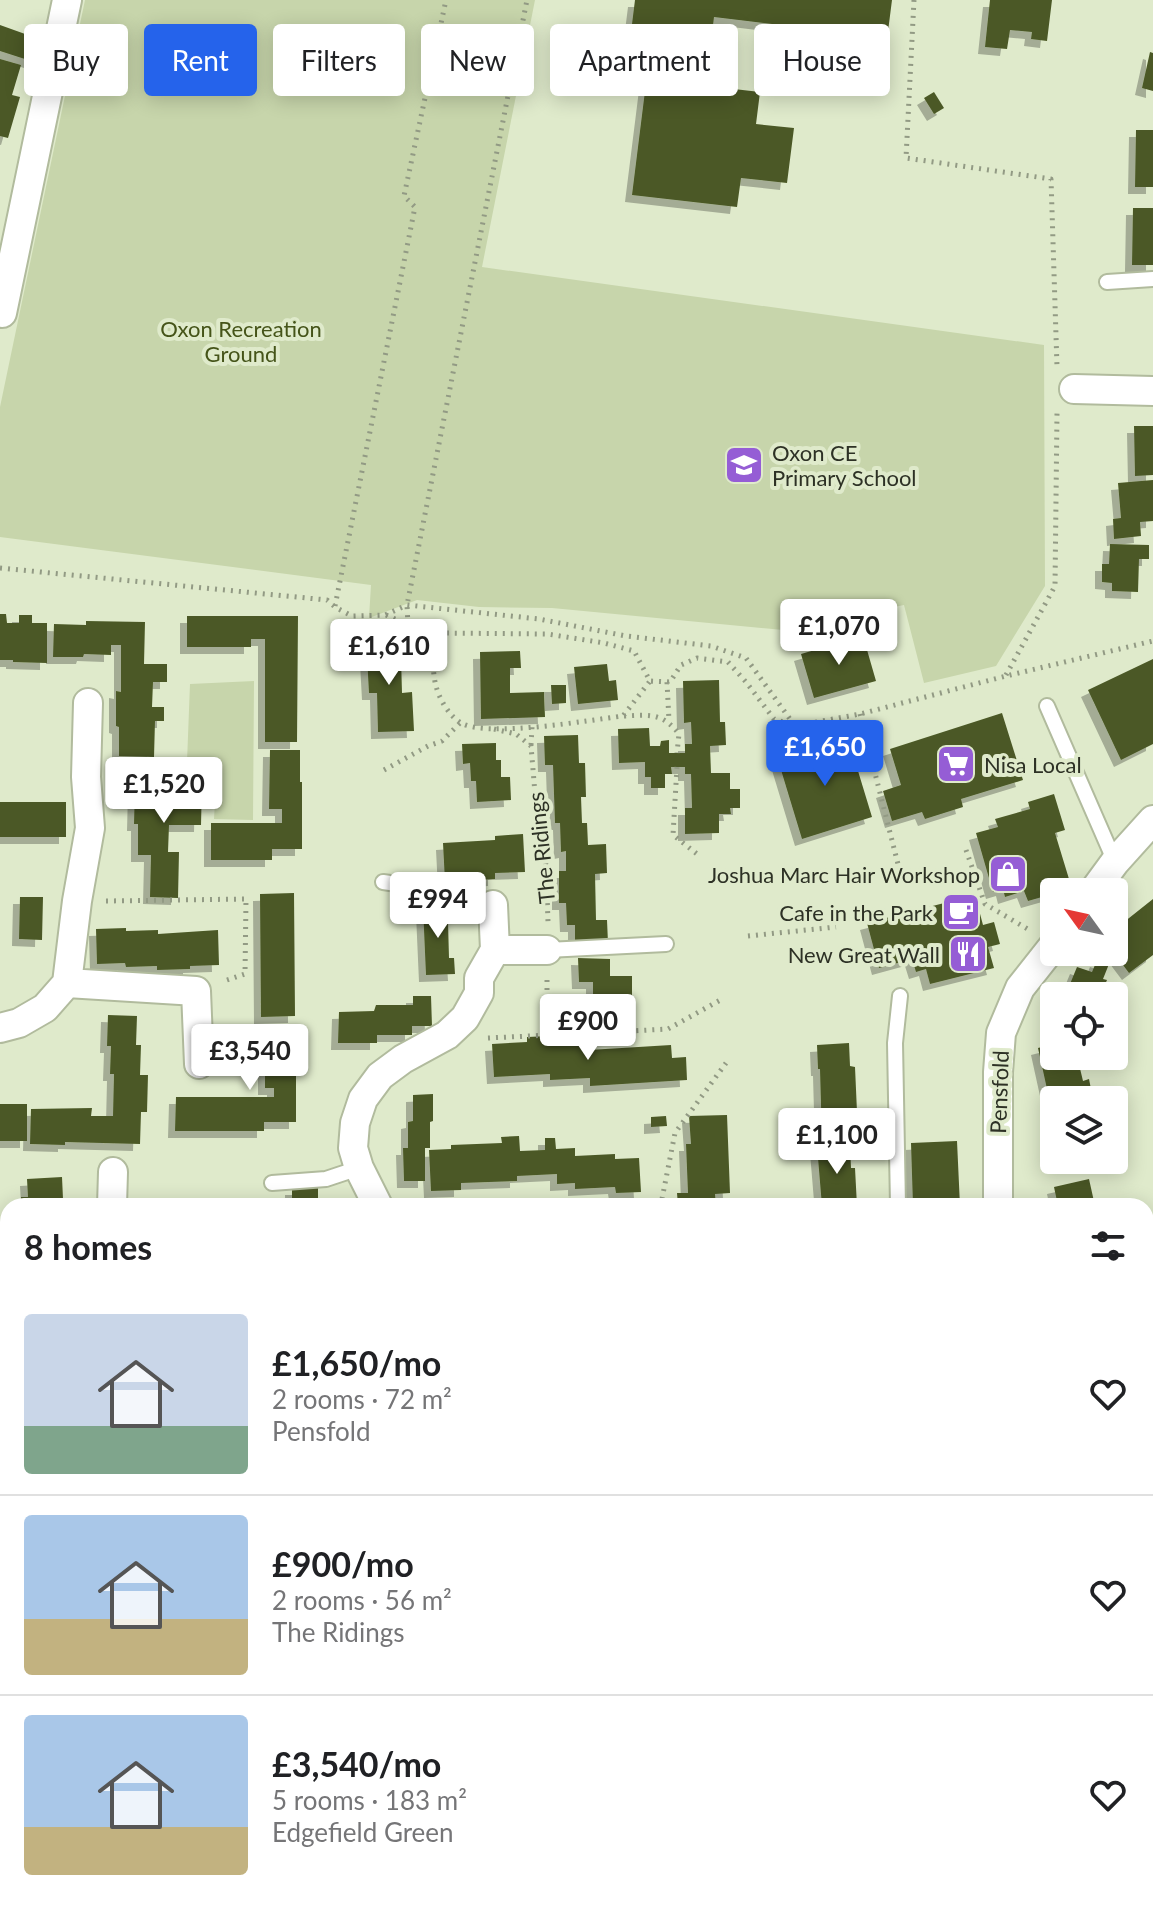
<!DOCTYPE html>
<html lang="en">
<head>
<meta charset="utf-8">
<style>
  body { margin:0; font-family:Lato,sans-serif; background:#f2f2f2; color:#202124; height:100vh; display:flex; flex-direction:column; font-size:30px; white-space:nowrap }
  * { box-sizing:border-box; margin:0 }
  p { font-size:26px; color:#757577 }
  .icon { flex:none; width:44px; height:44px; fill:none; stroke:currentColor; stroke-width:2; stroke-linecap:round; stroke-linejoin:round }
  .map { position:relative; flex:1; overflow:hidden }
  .details { position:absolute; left:0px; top:1198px; width:1154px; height:712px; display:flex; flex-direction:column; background:#fff; border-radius:24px 24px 0 0; box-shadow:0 4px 20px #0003 }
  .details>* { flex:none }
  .guide { position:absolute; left:24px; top:24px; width:1106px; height:72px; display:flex; gap:16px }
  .needle { width:52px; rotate:303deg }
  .tools { position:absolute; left:1040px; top:878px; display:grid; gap:16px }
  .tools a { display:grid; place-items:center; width:88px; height:88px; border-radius:8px; background:#fff; box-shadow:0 4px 20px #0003; font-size:40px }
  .price { position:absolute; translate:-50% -68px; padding:0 18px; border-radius:8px; background:#fff; color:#222; font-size:26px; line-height:52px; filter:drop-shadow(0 2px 4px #0008) }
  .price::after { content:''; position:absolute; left:50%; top:48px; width:24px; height:18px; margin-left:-12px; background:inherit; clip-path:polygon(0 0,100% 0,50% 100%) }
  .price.on { background:#2563eb; color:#fff }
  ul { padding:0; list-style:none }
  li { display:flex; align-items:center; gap:24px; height:200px; padding:0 24px }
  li+li { border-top:2px solid #e0e0e0 }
  li span { display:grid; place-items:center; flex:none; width:224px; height:160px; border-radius:8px; color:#555 }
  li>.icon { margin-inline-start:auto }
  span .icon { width:96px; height:96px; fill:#fffc; stroke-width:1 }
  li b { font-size:34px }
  h2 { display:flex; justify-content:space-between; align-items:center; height:96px; padding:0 24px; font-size:34px }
  .tag { padding:0 28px; border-radius:8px; background:#fff; box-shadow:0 4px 20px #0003; font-size:28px; line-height:72px }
  .tag.on { background:#2563eb; color:#fff }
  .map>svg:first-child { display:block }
</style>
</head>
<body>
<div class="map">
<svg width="1153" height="1910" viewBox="0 0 1153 1910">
  <defs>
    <filter id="shadow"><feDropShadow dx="-7" dy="7" stdDeviation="0" flood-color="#0004"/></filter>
  </defs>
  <rect width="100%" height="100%" fill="#dfeacb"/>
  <!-- green -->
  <path fill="#c7d5ab" d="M85,0H535L482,267L1044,345L1045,586L996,666L924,683L904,605L783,630L552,608L479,607L417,600L369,618L371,585L0,537V407Z
    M254,681L253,820L214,819L217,766L187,762L190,684Z
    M1153,1620V1910H1036L1034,1902H1146V1621Z"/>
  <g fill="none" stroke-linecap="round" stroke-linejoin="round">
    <!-- stream -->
    <path stroke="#8d9d68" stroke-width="9" d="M1146,1759L1153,1753
      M1066,1902L1068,1910"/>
  </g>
  <!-- building -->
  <path fill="#4b5926" filter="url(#shadow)" d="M635,0H892L885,55L801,45L804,28L714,17L707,76L691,74L690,84L760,92L756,124L794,128L787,183L741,178L737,207L632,195L648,67L627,64Z
    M990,0H1052L1047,41L1031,39L1032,32L1010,30L1007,49L985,47Z
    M0,25L39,39L31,61L0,51Z
    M1150,52L1153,53V91L1142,88Z
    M0,59L21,65L12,95L20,97L8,138L0,136Z
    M934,92L944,108L934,114L924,98Z
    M1136,130H1153V187H1135Z
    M1133,208H1153V265H1132Z
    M1134,426H1153V475L1135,476Z
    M1153,480V521L1140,522L1141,536L1114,539L1113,519L1121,518L1118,483Z
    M1110,544L1149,545V559H1139L1138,592L1112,591V583L1102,582V564H1109Z
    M0,614H6L7,623H19V615H32V623H47V663L13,662V660H0Z
    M187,616H298L297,742H265V639H251V647H187Z
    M86,621L145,622L144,664H167V682H153L152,707H164V721H155L154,757L119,756V727L116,726V691L121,692V645H111V655L84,654L83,657H53L54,624L86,625Z
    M863,636L876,681L814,698L801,654Z
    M392,637L393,658H401L402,693L412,692L414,731L378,732L377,693H369L366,638Z
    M520,651L521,668H510V693L544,692L545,717L481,719L480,652Z
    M1153,659V744L1121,760L1088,690Z
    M607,664L609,681L616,680L618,700L578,704L574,667Z
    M719,680L720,722H725L726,745L710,746L711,773H730V789H740V808H730L731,814H719V833L685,834V808H692L691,774H685V767H671L672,774H665V788H651V777H645V762L619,763L618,729L649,728L650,746H660L661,741L669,740V753H685V744H692L691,722L684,723L683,681Z
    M551,685H566V703L552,704Z
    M1002,713L1023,780L961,799L963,807L925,819L922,812L892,821L883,791L901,785L890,749Z
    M578,735L579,763H585L586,797H581L582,823H587L588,845L606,844L607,873L595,874L596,920H607L608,943L575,944V925H567L566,903H559V871H566V851L561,852L560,823H555L553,765H545L544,736Z
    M848,738L872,817L802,839L778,760Z
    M496,743V760H501V777H510L511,800L477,802L476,781H471L470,763L463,764L462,744Z
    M270,750H300V782H302V849H272V860H211V823H282V809H269Z
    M140,774H173V782L202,783L201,825H169L168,852H179L178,898L150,897L151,855H138V824H134L135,785L140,784Z
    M1054,794L1065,830L1055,833L1069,879L1046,886L1049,895L1028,901L1024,891L1005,897L1003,889L993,892L976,833L998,827L995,819L1030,809L1028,802Z
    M0,802H66V837H0Z
    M523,834L525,872L495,873V879L445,882L443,843L495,840V836Z
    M294,893L295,1016L261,1017L260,894Z
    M975,895L983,925L994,922L1000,944L988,947L994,968L930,984L926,969L916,972L912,959L879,968L867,923Z
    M20,897H43L42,940L19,939Z
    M1153,899V955L1129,973L1114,953V930Z
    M452,905L453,922H448L449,958H454L455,974L426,975L423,907Z
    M126,928V931L158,930V934L218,930L219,965L190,966V969L157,970V966L126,967L125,963L97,964L96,929Z
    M578,958L610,959V976H632V1027H600V1007L593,1008V982H579Z
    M1097,960L1109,964L1103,979L1107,980L1100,996H1065L1077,967L1092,972Z
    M413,996H431L432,1026H412V1035H377V1043H338L339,1012L374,1011L376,1005H413Z
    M108,1015L137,1016L136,1045H141L140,1075H148L147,1112H141L140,1144L65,1142V1145L30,1144L31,1109L92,1108L91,1116H113L114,1074H110L111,1046H107Z
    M260,1024H296V1122H264V1131H175L176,1097H274V1088H265V1057H260Z
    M550,1036V1041L588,1039L589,1050L671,1045L672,1058L686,1057L687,1080L590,1086V1078L550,1080V1074L494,1077L492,1044L527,1042V1037Z
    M849,1043L850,1066L855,1067L857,1112H854L855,1139L822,1140L820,1069H818L817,1045Z
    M1054,1044V1056H1077L1083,1081L1089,1079L1091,1089L1063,1095L1061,1086L1047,1089L1038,1048Z
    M1115,1090L1117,1102L1114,1103V1100H1087L1086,1096Z
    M433,1094V1121L430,1122V1148H425V1181H404L403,1148H408V1122L413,1121V1095Z
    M0,1104H27V1141H0Z
    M727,1115L730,1193L715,1194L716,1206H678L677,1193H688L686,1144H691L689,1116Z
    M666,1116L667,1126L651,1127V1117Z
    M519,1136L520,1151L545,1150V1138H555L556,1149L575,1148V1156L615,1154V1159L639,1158L641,1192L616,1193L615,1187L575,1189V1183L557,1184V1174L517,1176V1181L461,1183V1190L431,1191L429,1150L451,1149V1145L502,1143L501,1137Z
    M957,1141L960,1206H913L911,1143Z
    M850,1145L851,1168H855L857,1206H822L817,1146Z
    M62,1177L63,1199H58L59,1206H21V1197H28L27,1179Z
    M1089,1179L1095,1206H1058L1054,1187Z
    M292,1188H318V1203H313V1206H292Z
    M1146,1362L1150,1368L1153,1365V1400L1146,1406Z
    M0,1389H8V1423H0Z
    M0,1459H8V1513L0,1512Z
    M0,1594H8V1621L0,1620Z
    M0,1632L8,1633L3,1677L8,1678V1704L0,1703Z
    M44,1902H100V1910H44Z
    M239,1902H277L276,1910L238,1909Z
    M351,1902H392L393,1910H352Z
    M534,1902H580V1910H534Z
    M731,1902H777L779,1907L769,1910H734Z
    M801,1902H848L841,1910H799L796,1908Z
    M938,1902H965L975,1907L974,1910H935Z"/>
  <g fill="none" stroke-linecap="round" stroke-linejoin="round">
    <defs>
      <path id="service" d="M1107,282L1153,279
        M1047,706L1115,862
        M383,882L418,887L475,904L493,905
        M547,950L666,944
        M272,1183L326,1179L359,1168
        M898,1206L895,1043L900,996"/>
      <path id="minor" d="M2,313L67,0
        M1074,389L1153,391
        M1093,892L1115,862L1153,820
        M495,950H547
        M67,983L196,991L199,1064
        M0,1028L19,1023L45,1008L67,983L77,901L90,828L86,777L88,703
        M112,1206L113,1172
        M378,1206L359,1168L353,1148L355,1123L363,1099L380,1076L403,1059L447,1035L465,1018L479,993V978L495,950L493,905
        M998,1206V1072L1001,1033L1020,988L1054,945
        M1146,1502L1153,1511
        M308,1902L309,1910"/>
      <path id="tertiary" d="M1146,1590L1153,1589
        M0,1809H8"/>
    </defs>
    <!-- service casing -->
    <use href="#service" stroke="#b1bb9d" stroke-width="18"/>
    <!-- minor casing -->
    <use href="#minor" stroke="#b1bb9d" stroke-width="32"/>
    <!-- tertiary casing -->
    <use href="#tertiary" stroke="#b1bb9d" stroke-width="38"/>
    <!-- path -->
    <path stroke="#929a84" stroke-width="5" stroke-dasharray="2 6" stroke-linecap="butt" d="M914,0L906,158L1051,179L1057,367
      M0,568L327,600L335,607L352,616L385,615L407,605L539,619L626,636L711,646L746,658L795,726L860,714L1006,676L1153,641
      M335,606L415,207L404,196L446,0
      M386,615L408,625L438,633L547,634L604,643L634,651L650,681L670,682L681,665L697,658L728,662L746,682L774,719L794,726
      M408,625L407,605L527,0
      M438,633C431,652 432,662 435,682C438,697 448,715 461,723C488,738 590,720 623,716L650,681
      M1006,675L1055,586L1057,413
      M667,682L669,721
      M860,714L899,868
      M624,716C649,715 662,712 679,734L677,753
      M494,729L516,734L531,746L536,805L546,865L548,922
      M531,745L532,727
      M677,767L673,835L697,854
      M384,770L428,746L442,741L460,723
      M966,850L985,904L1031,931
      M106,901L246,899L245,974L224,981
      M748,936L836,927
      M547,980V1000L593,1033L668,1029L724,998
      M488,1038L593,1033
      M659,1206L661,1204L675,1133L726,1063
      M0,1382L8,1381
      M1146,1433L1153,1429
      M0,1726H8
      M1017,1902L1018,1910"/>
    <!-- service -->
    <use href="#service" stroke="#fff" stroke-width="14"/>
    <!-- minor -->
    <use href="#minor" stroke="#fff" stroke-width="28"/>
    <!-- tertiary -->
    <use href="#tertiary" stroke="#fff" stroke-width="34"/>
  </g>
  <!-- icons -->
  <defs>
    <symbol id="school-square" viewBox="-11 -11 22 22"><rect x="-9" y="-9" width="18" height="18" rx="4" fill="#955dd5" stroke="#dfeacb"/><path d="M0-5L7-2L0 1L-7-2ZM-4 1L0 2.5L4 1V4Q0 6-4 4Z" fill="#fff"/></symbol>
    <symbol id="supermarket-square" viewBox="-11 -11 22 22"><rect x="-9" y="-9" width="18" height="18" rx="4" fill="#955dd5" stroke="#dfeacb"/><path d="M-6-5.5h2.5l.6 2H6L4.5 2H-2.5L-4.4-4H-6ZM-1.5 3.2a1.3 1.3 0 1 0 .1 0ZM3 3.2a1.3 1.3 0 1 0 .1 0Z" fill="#fff"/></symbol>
    <symbol id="shop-square" viewBox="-11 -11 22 22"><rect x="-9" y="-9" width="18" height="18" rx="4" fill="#955dd5" stroke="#dfeacb"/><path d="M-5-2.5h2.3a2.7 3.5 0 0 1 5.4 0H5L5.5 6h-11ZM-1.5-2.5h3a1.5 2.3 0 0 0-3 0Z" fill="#fff"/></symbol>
    <symbol id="cafe-square" viewBox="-11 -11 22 22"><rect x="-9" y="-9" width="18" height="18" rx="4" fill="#955dd5" stroke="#dfeacb"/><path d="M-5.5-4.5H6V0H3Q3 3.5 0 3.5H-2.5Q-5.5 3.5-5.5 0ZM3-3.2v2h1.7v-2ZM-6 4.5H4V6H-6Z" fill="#fff"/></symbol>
    <symbol id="restaurant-square" viewBox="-11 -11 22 22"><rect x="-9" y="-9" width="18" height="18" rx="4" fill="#955dd5" stroke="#dfeacb"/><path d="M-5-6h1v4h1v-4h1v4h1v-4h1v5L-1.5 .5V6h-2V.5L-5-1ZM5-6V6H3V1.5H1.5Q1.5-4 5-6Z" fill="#fff"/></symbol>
  </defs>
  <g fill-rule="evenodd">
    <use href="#school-square" x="722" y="443" width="44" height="44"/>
    <use href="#supermarket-square" x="934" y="742" width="44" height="44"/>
    <use href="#shop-square" x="986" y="852" width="44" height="44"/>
    <use href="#cafe-square" x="939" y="890" width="44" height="44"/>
    <use href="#restaurant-square" x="946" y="932" width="44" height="44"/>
  </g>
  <g text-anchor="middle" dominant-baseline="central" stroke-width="8" stroke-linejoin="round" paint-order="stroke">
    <!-- park labels -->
    <g font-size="22" fill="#455419" stroke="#dfeacb">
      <text x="241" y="328">Oxon Recreation<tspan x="241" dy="25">Ground</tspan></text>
    </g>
    <!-- poi labels -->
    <g font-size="22" fill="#2d3125" stroke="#dfeacb" text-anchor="end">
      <text x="772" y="452" text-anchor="start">Oxon CE<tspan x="772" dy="25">Primary School</tspan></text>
      <text x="984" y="764" text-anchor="start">Nisa Local</text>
      <text x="980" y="874">Joshua Marc Hair Workshop</text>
      <text x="933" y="912">Cafe in the Park</text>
      <text x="940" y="954">New Great Wall</text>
    </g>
    <!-- street labels -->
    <g font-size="22" fill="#2d3125" stroke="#dfeacb">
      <text transform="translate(541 848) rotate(-96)">The Ridings</text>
      <text transform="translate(999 1092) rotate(-88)">Pensfold</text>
    </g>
  </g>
</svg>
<div class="tools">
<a><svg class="needle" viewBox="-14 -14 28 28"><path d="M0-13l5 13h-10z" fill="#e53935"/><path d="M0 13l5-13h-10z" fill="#757577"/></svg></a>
<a><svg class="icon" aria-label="locate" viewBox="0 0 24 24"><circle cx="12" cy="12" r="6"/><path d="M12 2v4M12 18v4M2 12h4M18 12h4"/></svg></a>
<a><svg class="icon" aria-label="layers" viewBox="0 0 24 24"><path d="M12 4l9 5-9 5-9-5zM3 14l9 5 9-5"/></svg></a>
</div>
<b class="price" style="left:839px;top:667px">£1,070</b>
<b class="price" style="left:389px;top:687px">£1,610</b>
<b class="price on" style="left:825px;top:788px">£1,650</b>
<b class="price" style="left:164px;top:825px">£1,520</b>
<b class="price" style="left:438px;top:940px">£994</b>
<b class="price" style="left:588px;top:1062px">£900</b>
<b class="price" style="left:250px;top:1092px">£3,540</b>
<b class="price" style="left:837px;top:1176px">£1,100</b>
<div class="guide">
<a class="tag">Buy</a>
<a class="tag on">Rent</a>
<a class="tag">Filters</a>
<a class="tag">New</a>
<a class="tag">Apartment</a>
<a class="tag">House</a>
</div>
<section class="details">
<h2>8 homes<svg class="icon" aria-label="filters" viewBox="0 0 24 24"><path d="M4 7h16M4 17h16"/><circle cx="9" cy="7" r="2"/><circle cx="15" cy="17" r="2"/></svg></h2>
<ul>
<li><span style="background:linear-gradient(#c9d6e8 70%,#7fa58c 0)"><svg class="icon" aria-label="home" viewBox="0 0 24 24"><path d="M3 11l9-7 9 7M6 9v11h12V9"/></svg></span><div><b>£1,650/mo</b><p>2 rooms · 72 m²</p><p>Pensfold</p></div><svg class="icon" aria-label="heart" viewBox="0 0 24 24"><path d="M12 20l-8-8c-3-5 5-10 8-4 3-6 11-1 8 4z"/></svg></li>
<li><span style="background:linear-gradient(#a9c7e8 65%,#c2b280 0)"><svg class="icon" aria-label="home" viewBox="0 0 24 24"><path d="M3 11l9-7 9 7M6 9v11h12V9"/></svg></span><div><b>£900/mo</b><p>2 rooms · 56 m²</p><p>The Ridings</p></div><svg class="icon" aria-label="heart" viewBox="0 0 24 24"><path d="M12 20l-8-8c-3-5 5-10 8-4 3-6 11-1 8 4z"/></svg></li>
<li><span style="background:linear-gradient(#a9c7e8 70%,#c2b280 0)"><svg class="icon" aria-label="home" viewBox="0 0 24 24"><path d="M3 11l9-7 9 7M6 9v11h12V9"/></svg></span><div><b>£3,540/mo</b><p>5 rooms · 183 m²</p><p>Edgefield Green</p></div><svg class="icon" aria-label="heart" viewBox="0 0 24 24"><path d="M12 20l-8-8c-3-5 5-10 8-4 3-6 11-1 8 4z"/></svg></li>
</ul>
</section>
</div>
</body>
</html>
